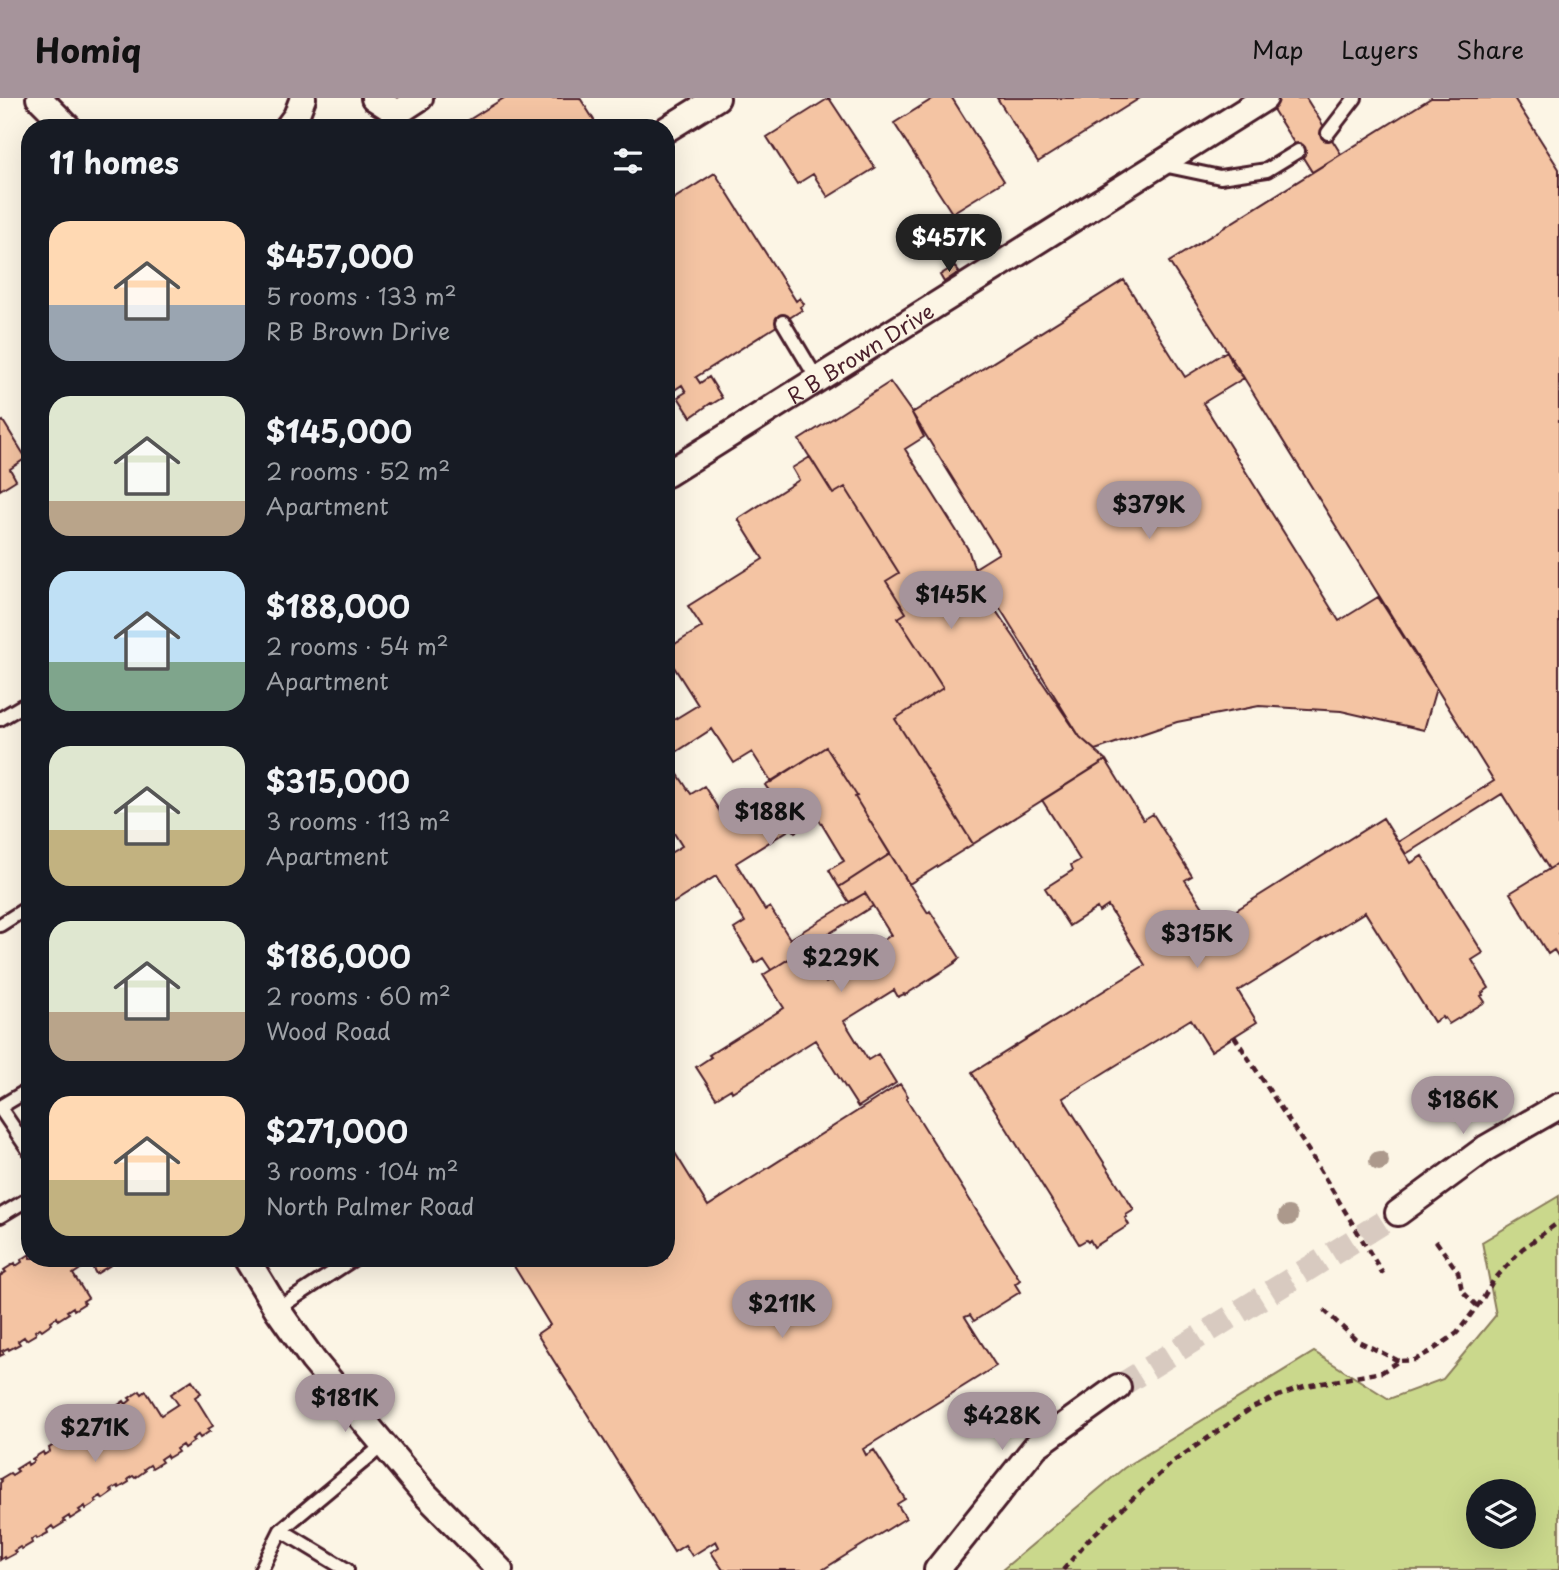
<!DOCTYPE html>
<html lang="en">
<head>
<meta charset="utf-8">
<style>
  body { margin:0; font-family:"Playpen Sans",sans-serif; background:#20242c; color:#f1f3f6; height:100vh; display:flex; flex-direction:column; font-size:26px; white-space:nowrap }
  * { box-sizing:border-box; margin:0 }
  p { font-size:23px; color:#9ea1a6 }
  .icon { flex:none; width:38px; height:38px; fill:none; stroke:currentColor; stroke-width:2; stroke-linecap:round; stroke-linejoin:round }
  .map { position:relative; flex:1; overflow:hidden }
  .side { position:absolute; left:21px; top:21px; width:654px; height:1148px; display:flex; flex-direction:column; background:#171b24; border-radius:28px; box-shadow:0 7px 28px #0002 }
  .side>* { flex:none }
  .buttons { position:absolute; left:1466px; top:1381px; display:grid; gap:14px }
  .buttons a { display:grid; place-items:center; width:70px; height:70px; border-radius:50%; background:#171b24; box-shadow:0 7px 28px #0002; font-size:35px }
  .price { position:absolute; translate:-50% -60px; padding:0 16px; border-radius:24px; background:#a6949b; color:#111; font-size:23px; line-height:46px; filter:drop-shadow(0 2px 4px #0008) }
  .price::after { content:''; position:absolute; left:50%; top:42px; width:21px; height:16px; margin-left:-10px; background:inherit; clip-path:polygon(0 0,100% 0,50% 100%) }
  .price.on { background:#222; color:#fff }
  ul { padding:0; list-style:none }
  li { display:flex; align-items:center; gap:21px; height:175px; padding:0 28px }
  li span { display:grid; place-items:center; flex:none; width:196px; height:140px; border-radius:21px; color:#555 }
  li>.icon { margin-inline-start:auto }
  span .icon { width:84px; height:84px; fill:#fffc; stroke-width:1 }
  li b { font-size:30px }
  h2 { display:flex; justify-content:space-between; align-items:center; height:84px; padding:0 28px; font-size:30px }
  header { display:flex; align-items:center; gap:42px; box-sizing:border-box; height:98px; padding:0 35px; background:#a6949b; color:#111 }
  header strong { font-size:33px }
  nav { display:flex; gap:38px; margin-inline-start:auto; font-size:24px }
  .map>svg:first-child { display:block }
</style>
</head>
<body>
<header>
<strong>Homiq</strong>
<nav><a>Map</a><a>Layers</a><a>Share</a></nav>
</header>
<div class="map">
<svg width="1559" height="1472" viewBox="0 0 1559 1472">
  <rect width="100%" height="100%" fill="#fcf5e5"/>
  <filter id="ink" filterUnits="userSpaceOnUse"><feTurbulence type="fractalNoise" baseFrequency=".0143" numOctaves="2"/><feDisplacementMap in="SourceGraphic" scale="14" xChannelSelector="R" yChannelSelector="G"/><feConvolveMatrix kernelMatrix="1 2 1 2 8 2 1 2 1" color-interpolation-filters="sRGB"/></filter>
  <g filter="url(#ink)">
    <!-- green -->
    <path fill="#cad88c" stroke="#8a7c5c" stroke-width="2" fill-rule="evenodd" d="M1559,1098V1472H1002L1124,1370L1314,1254L1389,1301L1443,1281L1496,1217L1482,1144ZM1479,1393H1524V1438H1479Z"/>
    <!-- building -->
    <path fill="#f4c4a3" stroke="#4a1f2b" stroke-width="2" d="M504,0H580L599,30H456Z
      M829,0L875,70L828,99L813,76L797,86L767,39Z
      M934,0H952L1004,83L952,115L894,25Z
      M997,0H1140L1038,64Z
      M1266,0H1306L1341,56L1312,74Z
      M1431,0H1514L1559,71V765L1549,771L1502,696L1406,756L1398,744L1494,683L1244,280L1234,269L1227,253L1169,164Z
      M715,75L796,203L800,200L804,206L800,209L802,212L696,279L700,285L709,279L722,300L712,306L711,305L691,319L678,299L686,294L682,287L667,297V105Z
      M954,168L959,174L944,184L940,177Z
      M1124,182L1185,279L1227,253L1244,280L1203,305L1339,523L1378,499L1436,590L1424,632L1341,613L1259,608L1177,624L1095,652L1080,639L975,470L999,455L912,315Z
      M890,284L912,315L924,339L905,351L968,451L981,491L1016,542L1032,569L1080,639L1106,662L973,746L895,621L943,590L898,520L906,515L886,483L899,475L845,389L833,396L799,342Z
      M3,323L26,360L10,371L16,382L0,392V325Z
      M810,359L833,396L845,389L899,475L886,483L906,515L898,520L943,590L895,621L973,746L909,786L855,699L857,698L826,649L771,684L752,654L734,665L712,631L667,660V626L698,607L667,558V551L702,529L688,508L763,461L738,421L799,382L792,370Z
      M826,649L857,698L855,699L890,756L839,789L829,772L844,763L818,720L795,734L792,730L736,765L765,812L770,809L790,841L865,795L873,808L771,872L763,860L755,865L734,831L745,824L716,778L667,809V757L682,748L667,724V711L674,707L667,695V660L691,696L704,688L725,722L770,694L765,687Z
      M1106,662L1143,722L1153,716L1192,778L1185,782L1214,826L1383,720L1411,765L1422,758L1483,855L1472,862L1489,890L1482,895L1483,897L1481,898L1485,904L1449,926L1445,920L1443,921L1442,919L1434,924L1365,814L1238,893L1257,924L1211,953L1191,921L1063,1000L1134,1112L1126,1117L1127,1119L1125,1120L1129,1127L1094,1149L1090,1142L1088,1144L1086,1142L1079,1146L972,975L1145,867L1108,808L1099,814L1097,810L1069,828L1045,790L1073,772L1071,767L1080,762L1042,702Z
      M890,756L928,815L930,813L960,860L955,864V865L905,897L904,896L898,899L894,892L844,923L868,962L878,956L896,985L858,1009L815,942L732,994L731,991L716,1000L696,969L711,959L709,957L784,910L763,877L805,851L826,885L872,857L869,852L891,837L865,795L849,804L839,789Z
      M1559,765V857L1558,858L1554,852L1548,856L1510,795Z
      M900,986L908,998L906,1000L1020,1182L1015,1186L1020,1194L974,1223L970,1217L965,1219L996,1268L863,1351L866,1357L874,1352L905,1401L897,1406L906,1420L822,1472H723L711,1454L719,1449L716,1443L692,1458L685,1447L674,1454L537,1236L550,1227L509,1160H667V1042L708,1108Z
      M30,1156V1160H116L117,1163L96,1176L90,1165L73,1176L88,1200L83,1203L85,1205L74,1212L73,1209L67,1213L69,1215L58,1222L57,1219L51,1223L52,1225L42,1232L40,1230L35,1233L36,1236L26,1242L24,1239L18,1243L20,1246L9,1252L8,1250L2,1253L4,1256L0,1258V1178L6,1174L4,1172L15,1165L16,1168L22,1164L21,1162Z
      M192,1282L201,1295L195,1299L213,1328L208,1331L210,1333L200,1340L198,1337L192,1341L194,1343L184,1350L182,1347L176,1351L178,1354L168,1360L166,1357L160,1361L162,1364L152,1370L150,1367L144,1371L145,1373L135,1380L133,1378L128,1381L129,1384L119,1390L118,1388L111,1392L113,1394L103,1401L101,1398L95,1402L97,1404L86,1411L85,1408L79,1412L81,1414L70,1421L69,1418L63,1422L65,1424L54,1431L52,1428L47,1432L48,1435L37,1441L36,1439L31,1442L32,1445L22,1451L20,1449L14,1453L16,1455L5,1461L4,1459L0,1462V1385L2,1383L0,1381L10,1375L12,1377L18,1373L16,1371L27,1364L28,1367L34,1363L32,1361L43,1354L44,1357L50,1353L49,1350L59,1344L61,1346L66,1343L65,1340L75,1334L77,1337L83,1333L81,1330L91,1324L93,1326L99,1322L98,1320L108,1314L109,1316L115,1312L114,1310L124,1303L126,1306L131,1302L129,1300L140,1293L142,1296L146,1293L161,1317L178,1306L171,1296Z"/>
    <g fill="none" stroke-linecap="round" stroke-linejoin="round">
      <!-- minor-tunnel -->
      <path stroke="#d8cac0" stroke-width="24" stroke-dasharray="24 12" stroke-linecap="butt" d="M1118,1289L1398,1115"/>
      <defs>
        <path id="service" d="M1328,35L1355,0
          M1163,67L1220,79L1267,72L1298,53
          M783,224L817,281
          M0,621L22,608L30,606
          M0,827L30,808
          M0,1009L30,991
          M0,1010L30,1054
          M0,1118L30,1100
          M277,1211L355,1160
          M261,1472L281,1432
          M347,1472L281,1432L383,1347"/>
        <g id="minor">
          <path d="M39,0L69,30"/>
          <path d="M374,0L397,15L420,0"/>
          <path d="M287,30L296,18L303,0"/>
          <path d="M667,31L717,0"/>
          <path id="s1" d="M667,376L1265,0"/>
          <path d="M1398,1115L1486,1050L1559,1008"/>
          <path d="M246,1160L277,1211L313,1262L423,1394L500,1472"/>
          <path d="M937,1472L1036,1348L1118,1289"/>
        </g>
      </defs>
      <!-- service casing -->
      <use href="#service" stroke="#4a1f2b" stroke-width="18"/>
      <!-- minor casing -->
      <use href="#minor" stroke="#4a1f2b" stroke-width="30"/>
      <!-- path -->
      <path stroke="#4a1f2b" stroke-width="4.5" stroke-dasharray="7 5" stroke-linecap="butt" d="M1234,938L1308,1052L1383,1176
        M1436,1143L1458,1174L1462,1193L1477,1208
        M1324,1212L1356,1242L1399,1263
        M1063,1472L1089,1441L1174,1363L1252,1310L1283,1296L1307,1288L1382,1274L1399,1263L1415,1262L1433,1252L1457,1235L1482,1202L1493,1183L1522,1151L1559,1124"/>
      <!-- service -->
      <use href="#service" stroke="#fcf5e5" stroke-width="12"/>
      <!-- minor -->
      <use href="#minor" stroke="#fcf5e5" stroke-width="24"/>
    </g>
    <!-- trees -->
    <g fill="#ac998c">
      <circle cx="1379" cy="1063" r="10"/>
      <circle cx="1288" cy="1118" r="10"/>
    </g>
  </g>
  <g text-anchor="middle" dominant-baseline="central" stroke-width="5" stroke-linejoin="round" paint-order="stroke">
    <!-- street labels -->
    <g font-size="21" fill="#4a1f2b" stroke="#fcf5e5">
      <text stroke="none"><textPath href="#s1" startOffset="228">R B Brown Drive</textPath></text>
    </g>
  </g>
</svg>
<div class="buttons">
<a><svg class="icon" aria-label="layers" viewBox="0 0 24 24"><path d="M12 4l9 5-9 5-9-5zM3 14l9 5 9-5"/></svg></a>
</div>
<b class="price on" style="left:949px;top:176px">$457K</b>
<b class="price" style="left:1149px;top:443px">$379K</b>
<b class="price" style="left:951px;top:533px">$145K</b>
<b class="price" style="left:770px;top:750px">$188K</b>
<b class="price" style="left:1197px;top:872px">$315K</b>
<b class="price" style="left:841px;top:896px">$229K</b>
<b class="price" style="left:1463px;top:1038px">$186K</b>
<b class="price" style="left:782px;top:1242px">$211K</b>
<b class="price" style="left:345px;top:1336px">$181K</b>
<b class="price" style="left:1002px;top:1354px">$428K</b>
<b class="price" style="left:95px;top:1366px">$271K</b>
<section class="side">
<h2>11 homes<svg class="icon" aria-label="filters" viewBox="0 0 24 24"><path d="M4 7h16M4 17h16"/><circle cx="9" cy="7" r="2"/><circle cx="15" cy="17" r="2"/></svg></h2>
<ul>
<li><span style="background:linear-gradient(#ffd9b3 60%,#9aa5b1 0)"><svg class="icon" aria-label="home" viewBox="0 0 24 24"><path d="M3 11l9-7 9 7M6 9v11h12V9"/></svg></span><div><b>$457,000</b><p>5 rooms · 133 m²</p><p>R B Brown Drive</p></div></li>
<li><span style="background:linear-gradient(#dfe7d0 75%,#b9a48a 0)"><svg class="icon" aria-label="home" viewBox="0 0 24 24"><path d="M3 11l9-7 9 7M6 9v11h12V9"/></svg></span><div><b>$145,000</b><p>2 rooms · 52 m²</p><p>Apartment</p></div></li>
<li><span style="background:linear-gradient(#bfe0f5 65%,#7fa58c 0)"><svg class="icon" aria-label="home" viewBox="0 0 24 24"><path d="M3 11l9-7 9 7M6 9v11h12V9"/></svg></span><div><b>$188,000</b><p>2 rooms · 54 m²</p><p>Apartment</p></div></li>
<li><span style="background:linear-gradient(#dfe7d0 60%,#c2b280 0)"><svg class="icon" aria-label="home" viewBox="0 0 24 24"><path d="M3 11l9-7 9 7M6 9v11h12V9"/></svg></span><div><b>$315,000</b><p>3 rooms · 113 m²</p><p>Apartment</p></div></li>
<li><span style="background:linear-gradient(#dfe7d0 65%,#b9a48a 0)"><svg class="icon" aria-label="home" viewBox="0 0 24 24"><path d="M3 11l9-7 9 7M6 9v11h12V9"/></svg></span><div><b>$186,000</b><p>2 rooms · 60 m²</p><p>Wood Road</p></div></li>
<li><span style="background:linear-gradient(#ffd9b3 60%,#c2b280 0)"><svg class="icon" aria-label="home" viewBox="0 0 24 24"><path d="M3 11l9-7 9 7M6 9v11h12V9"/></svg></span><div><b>$271,000</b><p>3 rooms · 104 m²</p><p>North Palmer Road</p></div></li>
</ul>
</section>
</div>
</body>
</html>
